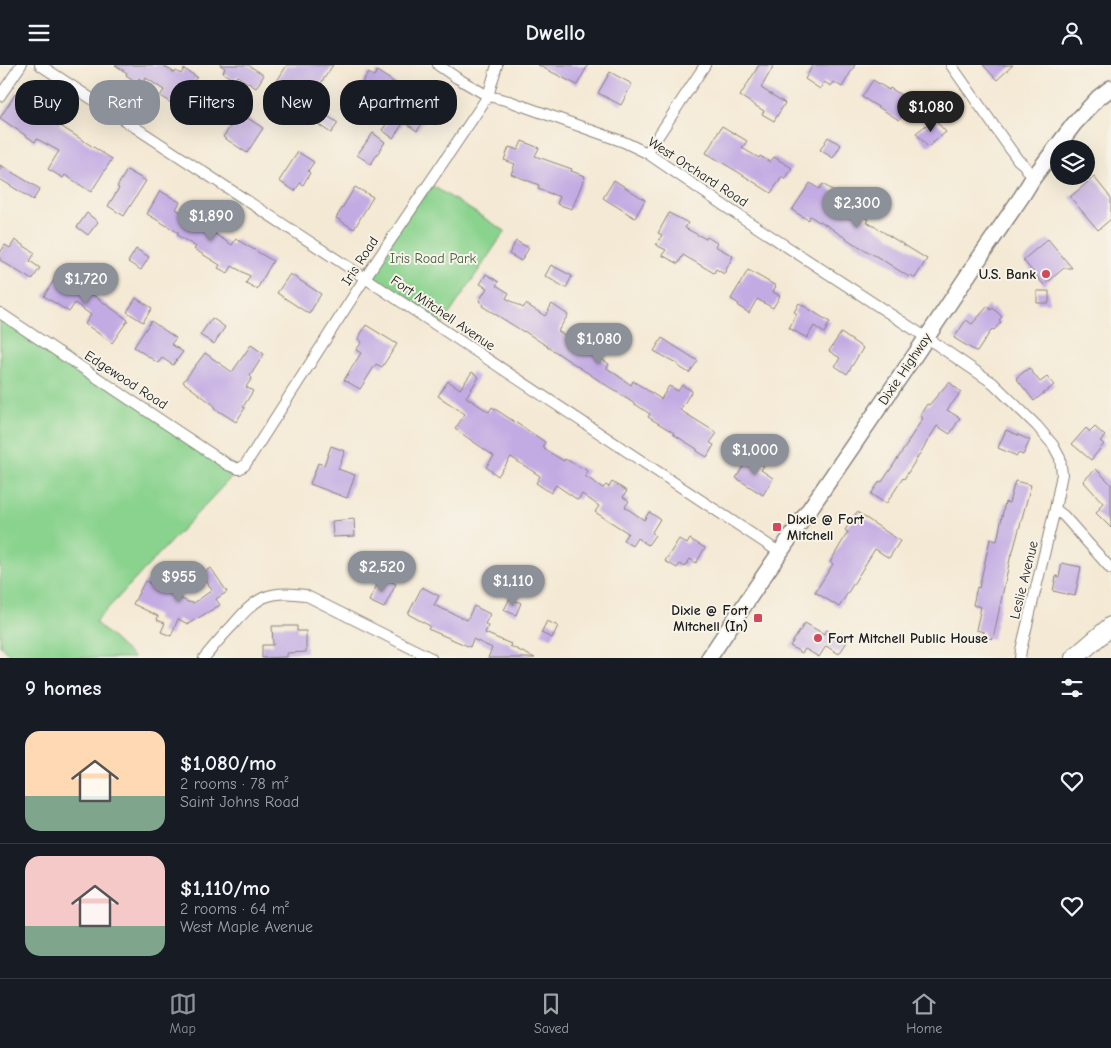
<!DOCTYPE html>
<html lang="en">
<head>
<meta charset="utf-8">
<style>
  body { margin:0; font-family:"Comic Neue",sans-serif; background:#242831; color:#f1f3f6; height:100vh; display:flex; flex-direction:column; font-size:19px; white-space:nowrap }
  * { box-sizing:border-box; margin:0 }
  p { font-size:16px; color:#9ea1a6 }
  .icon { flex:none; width:28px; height:28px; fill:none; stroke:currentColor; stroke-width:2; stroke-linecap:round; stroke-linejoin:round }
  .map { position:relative; height:593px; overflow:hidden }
  .details { display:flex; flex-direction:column; background:#171b24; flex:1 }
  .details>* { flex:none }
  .hud { position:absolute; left:15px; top:15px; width:500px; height:45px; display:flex; gap:10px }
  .fabs { position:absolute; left:1050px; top:75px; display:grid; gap:10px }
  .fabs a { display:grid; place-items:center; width:45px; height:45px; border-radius:50%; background:#171b24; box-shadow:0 5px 20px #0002; font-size:25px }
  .price { position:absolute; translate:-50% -42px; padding:0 11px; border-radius:18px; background:#8c9099; color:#fff; font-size:16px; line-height:32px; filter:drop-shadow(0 1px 2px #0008) }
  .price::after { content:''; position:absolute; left:50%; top:30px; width:15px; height:11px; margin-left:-8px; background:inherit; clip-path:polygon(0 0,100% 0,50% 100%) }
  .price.current { background:#222; color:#fff }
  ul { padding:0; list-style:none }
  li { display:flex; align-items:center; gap:15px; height:125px; padding:0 25px }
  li+li { border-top:1px solid #363941 }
  li span { display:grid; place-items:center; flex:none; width:140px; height:100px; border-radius:15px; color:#555 }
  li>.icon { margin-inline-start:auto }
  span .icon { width:60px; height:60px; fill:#fffc; stroke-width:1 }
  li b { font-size:21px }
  h2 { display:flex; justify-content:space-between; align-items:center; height:60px; padding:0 25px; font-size:21px }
  .tag { padding:0 18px; border-radius:20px; background:#171b24; box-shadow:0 5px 20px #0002; font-size:18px; line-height:45px }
  .tag.current { background:#8c9099; color:#fff }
  header { display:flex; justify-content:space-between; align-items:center; height:65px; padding:0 25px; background:#171b24; font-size:22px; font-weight:700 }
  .menu { display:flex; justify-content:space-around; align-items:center; height:70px; border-top:1px solid #363941; background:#171b24; font-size:14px; color:#9ea1a6 }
  .menu a { display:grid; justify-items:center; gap:2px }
  .menu .current { color:#8c9099 }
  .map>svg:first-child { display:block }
</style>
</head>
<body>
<header><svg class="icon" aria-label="menu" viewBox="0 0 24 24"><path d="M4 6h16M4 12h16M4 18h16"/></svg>Dwello<svg class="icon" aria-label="person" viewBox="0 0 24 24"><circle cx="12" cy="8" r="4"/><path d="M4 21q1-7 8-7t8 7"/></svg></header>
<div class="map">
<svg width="1111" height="593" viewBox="0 0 1111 593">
  <rect width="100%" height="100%" fill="#f7f3e8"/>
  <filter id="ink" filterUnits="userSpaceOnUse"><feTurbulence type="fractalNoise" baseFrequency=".02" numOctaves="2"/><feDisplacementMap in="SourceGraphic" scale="10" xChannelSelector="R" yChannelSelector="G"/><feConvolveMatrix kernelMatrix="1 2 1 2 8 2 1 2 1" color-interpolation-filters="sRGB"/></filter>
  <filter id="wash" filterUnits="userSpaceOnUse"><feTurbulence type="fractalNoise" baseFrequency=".0096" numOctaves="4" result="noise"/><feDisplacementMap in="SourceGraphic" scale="20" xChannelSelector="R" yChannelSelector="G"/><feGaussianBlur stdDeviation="1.12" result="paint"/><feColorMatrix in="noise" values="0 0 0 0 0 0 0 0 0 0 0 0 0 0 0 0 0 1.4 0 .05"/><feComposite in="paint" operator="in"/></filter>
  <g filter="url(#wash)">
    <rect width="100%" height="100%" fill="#f4e9d4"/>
    <!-- green -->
    <path fill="#8ad38e" stroke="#537855" d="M428,118L505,166L440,263L365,213Z
      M0,248L239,404L95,557L134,593H12L0,581Z"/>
    <g id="blocks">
      <!-- building -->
      <path fill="#c2aae3" d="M115,0H162L175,8L176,6L181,9L184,4L197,12L194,16L221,33L218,37L242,52L243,50L263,63L247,88L223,72L230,62L210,49L206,57L181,41L179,43L160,31L164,25L146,13L144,17L139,13L136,17L126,10L127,8Z
        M220,0H248L264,10L256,23L237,11L234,15L223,8L225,3Z
        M287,0H333L309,36L277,16Z
        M538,0H588L577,20Z
        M759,0H774L761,23L785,38L774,56L762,49L764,46L740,31Z
        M813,0H855L842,22L834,17L831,21L824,17L820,24L805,14Z
        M983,0H1013L997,15Z
        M377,6L416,32L418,29L435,40L417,66L404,57L393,73L382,65L393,50L357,26L368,8L374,11Z
        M610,7L632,19L621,40L598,28Z
        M873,15L889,25L890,23L911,36L899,55L862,32Z
        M16,28L45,47V46L62,56L59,60L112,94L91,127L65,110L63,113L48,104L59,86L37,74L35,77L0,53Z
        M326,50L338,58L331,68L319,60Z
        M934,54L946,67L928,82L916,68Z
        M722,61L747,76L742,83L759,93L760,91L770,97L774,92L792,103L785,115L782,112L771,128L738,107L706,88Z
        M373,68L385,77L371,99L357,90Z
        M828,72L841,80L833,93L820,85Z
        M522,76L539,83L535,91L572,104L571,106L585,111L572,144L557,139L560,132L538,124L539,120L511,109L515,99L504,95L509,82L518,85Z
        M298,87L314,97L308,106L310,108L303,120L300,118L295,126L279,116Z
        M0,100L40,124L33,135L0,114Z
        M127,105L146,116L124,151L108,141L119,123L117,122Z
        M1094,112L1111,133V154L1098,165L1070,132Z
        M614,115L645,135L635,153L603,133Z
        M810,118L819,124L823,119L837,129L835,132L869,155L867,157L927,194L915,213L911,210L909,212L881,194L853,178L820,156L819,157L810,151L808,155L792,145Z
        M355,122L373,132L354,164L336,153Z
        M160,126L180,137L176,144L232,180L236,174L273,196L257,224L246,218L250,211L232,201L228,208L218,203L220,200L194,184L196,182L177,170L179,168L147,149Z
        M87,148L98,157L88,170L77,162Z
        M669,148L688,158L685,163L706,174L707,172L717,178L715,181L733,191L724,209L716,204L714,208L683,190L678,199L662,190L666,185L656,180L662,170L658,168Z
        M1048,174L1072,203H1064L1044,220L1023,195Z
        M15,175L35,188L30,196L40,203L32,215L0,195V188L5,180L10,183Z
        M516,176L529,183L521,196L509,189Z
        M136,184L149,192L141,205L128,197Z
        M65,198L76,205L69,216L96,232L128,255L112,278L85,259L91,250L75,238L69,247L44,231Z
        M551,200L572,211L566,223L545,211Z
        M748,205L776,221L773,227L780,231L773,243L757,234L749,248L738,241L739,239L731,234Z
        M290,209L321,229L309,249L277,228Z
        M486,209L499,217L496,220L509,228L506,233L523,243L526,239L545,251L552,239L568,250L558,266L583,282L596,261L608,269L595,290L609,299L607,303L631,320L633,316L661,334L669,321L678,326L682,320L692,326L680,345L717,368L710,378L714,380L707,392L697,386V384L673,369L674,368L648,352L650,349L524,266V267L482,241L483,239L479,236L487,223L480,219Z
        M1037,226H1049V238H1037Z
        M136,233L152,243L143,257L127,247Z
        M799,238L830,257L824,268L814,261L807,273L789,263L797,249L794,247Z
        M988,241L991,245L993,243L1002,252L999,255L1001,257L994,265L992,264L977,287L954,273L966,255L972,259Z
        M212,253L225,262L214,279L200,270Z
        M151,256L176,273L171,279L183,287L173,300L162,293L158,298L134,282Z
        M366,260L397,279L382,302L376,299L360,324L344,315L361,288L356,285L362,277L358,274Z
        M841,268L863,283L847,309L835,301L840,293L829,286Z
        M662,273L698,296L689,308L678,301V299L654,286Z
        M251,280L264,289L250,311L252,313L246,322L253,326L243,342L245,343L236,357L214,343L215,341L183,317L205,288L232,307Z
        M1029,303L1040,317L1047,312L1054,320L1034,336L1016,313Z
        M472,307L479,312L466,332L489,347L492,342L530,367L545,377L543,381L545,383L544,384L564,396L565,394L588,406L585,411L603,423L606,420L609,422L612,417L627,426L623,432L629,436L625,442L644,455L649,447L660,454L652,467L655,470L648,480L637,473L632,481L623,475L628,468L595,447L599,441L582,429L578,435L556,420L551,428L536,418L540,411L511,392L498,411L486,402L494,391L455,364L465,349L438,331L448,316L460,324Z
        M949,317L961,327L947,345L960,353L950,369L937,361L904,414L903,413L886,439L871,429L880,416L882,417L908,378H907L923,353L920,350L927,339L929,340Z
        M1095,362L1105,371L1100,376L1104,379L1091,395L1072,379L1086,363L1090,367Z
        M1006,365L1030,375L1023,390L1018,388L1017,391L998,383Z
        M331,381L345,386L338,404L355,410L347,433L310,419L318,398L324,400Z
        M749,392L764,401L761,405L773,413L763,430L736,413Z
        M1096,404L1111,419V463L1096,448L1100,443L1099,442L1103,438L1083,416Z
        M1015,416L1031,420L1012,490L1011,489L993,574L983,572L984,567L976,565L981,542L973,540L977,522L979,523L990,474L997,476L1005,437L1009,438Z
        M857,447L900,476L889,493L875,484L839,542L815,527L833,499L830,497L848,467L845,465Z
        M354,454L355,471L333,472L332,456Z
        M679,474L687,479L690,474L705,483L696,498L690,494L685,502L680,499L677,503L665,496Z
        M1062,498L1081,502L1075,531L1053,526L1056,511L1059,512Z
        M211,503L227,527L216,534L220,540L188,559L178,554L171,571L161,567L165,558L157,555L158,551L133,539L145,516L188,537L194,538L212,525L201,508Z
        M381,512L396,519L384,543L369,536Z
        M422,522L439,531L434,540L467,555L474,541L490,549L485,559L488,561L485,568L511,579L510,581L535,593H488L492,583L473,574L470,582L428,564L430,561L408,549Z
        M510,533L521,538L516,550L504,545Z
        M547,556L558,561L552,573L541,568Z
        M805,558L824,569L827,565L847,577L839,589L826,581L819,592L805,584L802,588L790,581Z
        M272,561H297V566H306V587L287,588V592L262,593V580H273Z"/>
    </g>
  </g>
  <g filter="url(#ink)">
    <use href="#blocks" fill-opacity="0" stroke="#888278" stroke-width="1"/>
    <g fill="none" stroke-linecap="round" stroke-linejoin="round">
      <defs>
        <path id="minor" d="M40,0L365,213L767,479L780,488
          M438,0L457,13L488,31L509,36L624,77L647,88L726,142L927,273L993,318L1037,361L1053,380L1060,393L1062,409L1055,444L1021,585L1020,593
          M951,0L1018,95L1023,99L1033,113
          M0,31L21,0
          M647,88L705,0
          M0,248L228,400L239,404L245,400L365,213L488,31L497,0
          M1055,444L1064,451L1111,504
          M204,593C213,582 222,571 232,561C256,533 267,524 305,530L431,593"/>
        <path id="primary" d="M709,593L759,518L917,287L974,201L1022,131L1033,113L1074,59L1098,33L1111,23"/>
        <path id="motorway" d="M1074,593L1111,561"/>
      </defs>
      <!-- minor casing -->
      <use href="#minor" stroke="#888278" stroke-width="12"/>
      <!-- primary casing -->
      <use href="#primary" stroke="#888278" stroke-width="18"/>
      <!-- motorway casing -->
      <use href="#motorway" stroke="#888278" stroke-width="20"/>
      <!-- minor -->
      <use href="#minor" stroke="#fff" stroke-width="10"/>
      <!-- primary -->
      <use href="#primary" stroke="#fff" stroke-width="15"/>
      <!-- motorway -->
      <use href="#motorway" stroke="#fff" stroke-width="18"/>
    </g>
  </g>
  <!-- markers -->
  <g fill="#d1495b" stroke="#f7f3e8" stroke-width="2">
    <circle cx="1046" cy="209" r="5"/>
    <rect x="772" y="457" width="10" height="10" rx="2.5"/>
    <rect x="753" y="548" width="10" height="10" rx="2.5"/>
    <circle cx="818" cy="573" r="5"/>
  </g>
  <g text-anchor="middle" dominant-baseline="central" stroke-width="4" stroke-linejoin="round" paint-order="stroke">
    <!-- street labels -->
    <g font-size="14" fill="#1c1c1c" stroke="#f7f3e8">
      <text transform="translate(698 107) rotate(33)">West Orchard Road</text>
      <text transform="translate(360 196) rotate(-57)">Iris Road</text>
      <text transform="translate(443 248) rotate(34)">Fort Mitchell Avenue</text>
      <text transform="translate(905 304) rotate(-56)">Dixie Highway</text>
      <text transform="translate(126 315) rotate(33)">Edgewood Road</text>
      <text transform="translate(1024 515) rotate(-76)">Leslie Avenue</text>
    </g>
    <!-- park labels -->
    <g font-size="14" fill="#425c44" stroke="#f7f3e8">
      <text x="433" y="193">Iris Road Park</text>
    </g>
    <!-- poi labels -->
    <g font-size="14" font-weight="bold" fill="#1c1c1c" stroke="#f7f3e8" text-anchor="end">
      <text x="1036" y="209">U.S. Bank</text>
      <text x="787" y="454" text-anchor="start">Dixie @ Fort<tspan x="787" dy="16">Mitchell</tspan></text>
      <text x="748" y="545">Dixie @ Fort<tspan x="748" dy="16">Mitchell (In)</tspan></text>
      <text x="828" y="573" text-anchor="start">Fort Mitchell Public House</text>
    </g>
  </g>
</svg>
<div class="fabs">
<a><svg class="icon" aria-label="layers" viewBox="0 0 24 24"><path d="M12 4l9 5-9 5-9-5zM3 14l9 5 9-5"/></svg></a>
</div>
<b class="price current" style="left:931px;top:68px">$1,080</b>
<b class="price" style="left:857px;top:164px">$2,300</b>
<b class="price" style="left:211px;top:177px">$1,890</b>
<b class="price" style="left:86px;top:240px">$1,720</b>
<b class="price" style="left:599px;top:300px">$1,080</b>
<b class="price" style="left:755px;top:411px">$1,000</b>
<b class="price" style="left:382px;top:528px">$2,520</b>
<b class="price" style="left:179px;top:538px">$955</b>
<b class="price" style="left:513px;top:542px">$1,110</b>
<div class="hud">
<a class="tag">Buy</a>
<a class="tag current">Rent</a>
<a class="tag">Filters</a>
<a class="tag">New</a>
<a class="tag">Apartment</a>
</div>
</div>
<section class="details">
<h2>9 homes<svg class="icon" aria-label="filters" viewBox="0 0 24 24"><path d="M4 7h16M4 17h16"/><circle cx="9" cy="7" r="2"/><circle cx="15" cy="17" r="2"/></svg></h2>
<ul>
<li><span style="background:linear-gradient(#ffd9b3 65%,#7fa58c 0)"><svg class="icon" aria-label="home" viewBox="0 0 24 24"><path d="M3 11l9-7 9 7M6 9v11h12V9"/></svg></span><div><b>$1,080/mo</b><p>2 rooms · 78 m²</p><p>Saint Johns Road</p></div><svg class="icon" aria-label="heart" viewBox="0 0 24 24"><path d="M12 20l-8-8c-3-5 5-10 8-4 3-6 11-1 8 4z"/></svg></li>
<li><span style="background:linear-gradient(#f6c9c9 70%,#7fa58c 0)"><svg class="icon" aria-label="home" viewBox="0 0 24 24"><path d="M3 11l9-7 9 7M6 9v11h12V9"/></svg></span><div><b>$1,110/mo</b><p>2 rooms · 64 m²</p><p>West Maple Avenue</p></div><svg class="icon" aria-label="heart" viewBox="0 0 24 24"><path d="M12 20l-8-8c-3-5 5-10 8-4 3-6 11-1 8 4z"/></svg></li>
</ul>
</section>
<nav class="menu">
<a class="current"><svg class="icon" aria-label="map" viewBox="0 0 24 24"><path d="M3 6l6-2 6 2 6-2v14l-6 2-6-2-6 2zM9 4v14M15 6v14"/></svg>Map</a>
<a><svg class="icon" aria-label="saved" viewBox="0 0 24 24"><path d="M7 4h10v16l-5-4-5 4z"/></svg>Saved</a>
<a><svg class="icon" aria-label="home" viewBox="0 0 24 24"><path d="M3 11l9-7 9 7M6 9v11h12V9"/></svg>Home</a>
</nav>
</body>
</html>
